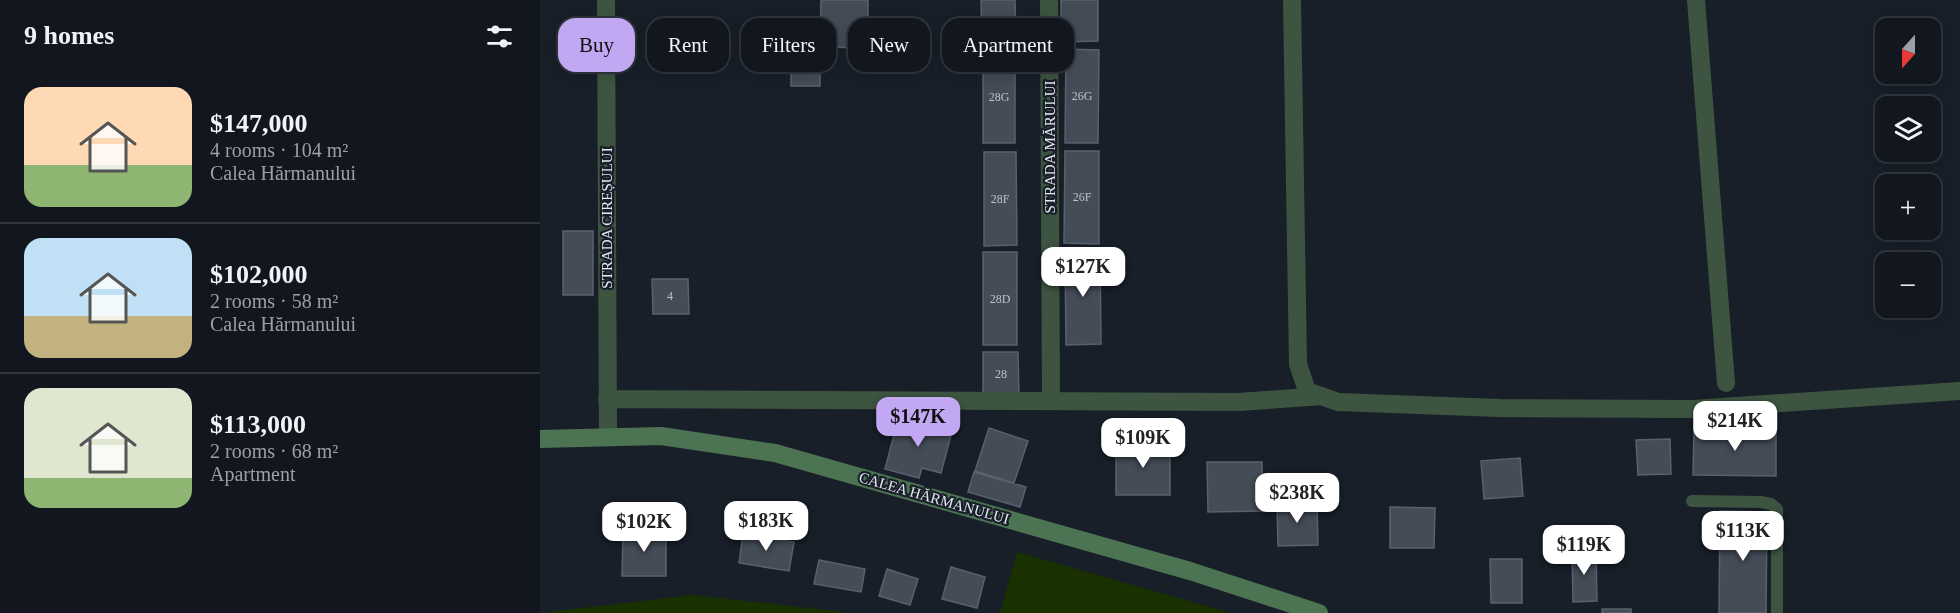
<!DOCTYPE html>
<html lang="en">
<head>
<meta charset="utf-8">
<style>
  body { margin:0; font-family:Georgia,serif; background:#1f242c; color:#f1f3f6; height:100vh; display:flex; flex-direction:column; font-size:22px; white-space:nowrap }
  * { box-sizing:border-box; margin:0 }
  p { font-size:20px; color:#9c9fa4 }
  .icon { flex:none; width:33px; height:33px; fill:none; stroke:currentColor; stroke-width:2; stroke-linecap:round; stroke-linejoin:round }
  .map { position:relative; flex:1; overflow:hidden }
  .panel { display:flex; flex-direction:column; background:#12171f; width:540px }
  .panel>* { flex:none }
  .top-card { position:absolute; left:18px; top:18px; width:570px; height:54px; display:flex; gap:12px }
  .needle { width:39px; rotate:201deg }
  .controls { position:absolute; left:1335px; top:18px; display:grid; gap:12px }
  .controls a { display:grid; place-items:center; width:66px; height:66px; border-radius:12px; background:#12171f; box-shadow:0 3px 15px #0003,0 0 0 2px #31363d; font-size:30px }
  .price { position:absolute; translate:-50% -51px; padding:0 14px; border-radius:12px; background:#fff; color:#222; font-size:20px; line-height:39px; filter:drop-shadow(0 2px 3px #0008) }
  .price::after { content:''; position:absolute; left:50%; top:36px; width:18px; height:14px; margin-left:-9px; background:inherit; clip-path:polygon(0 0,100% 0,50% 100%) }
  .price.current { background:#c2a8f3; color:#111 }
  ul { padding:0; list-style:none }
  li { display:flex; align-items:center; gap:18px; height:150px; padding:0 24px }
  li+li { border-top:2px solid #31363d }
  li span { display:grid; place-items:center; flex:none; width:168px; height:120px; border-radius:18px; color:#555 }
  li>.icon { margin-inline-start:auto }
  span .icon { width:72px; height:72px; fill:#fffc; stroke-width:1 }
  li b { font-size:26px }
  h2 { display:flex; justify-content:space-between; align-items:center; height:72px; padding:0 24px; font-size:26px }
  .chip { padding:0 21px; border-radius:18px; background:#12171f; box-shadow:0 3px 15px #0003,0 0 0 2px #31363d; font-size:21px; line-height:54px }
  .chip.current { background:#c2a8f3; color:#111 }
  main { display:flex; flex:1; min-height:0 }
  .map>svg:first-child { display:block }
</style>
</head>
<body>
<main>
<section class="panel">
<h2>9 homes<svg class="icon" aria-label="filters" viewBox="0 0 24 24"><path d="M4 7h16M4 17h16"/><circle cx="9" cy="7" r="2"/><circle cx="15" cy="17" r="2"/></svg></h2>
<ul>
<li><span style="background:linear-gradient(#ffd9b3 65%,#8fb573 0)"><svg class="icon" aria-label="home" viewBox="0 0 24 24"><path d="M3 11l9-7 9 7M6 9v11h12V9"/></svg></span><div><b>$147,000</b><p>4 rooms · 104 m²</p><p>Calea Hărmanului</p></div></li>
<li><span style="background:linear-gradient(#bfe0f5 65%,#c2b280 0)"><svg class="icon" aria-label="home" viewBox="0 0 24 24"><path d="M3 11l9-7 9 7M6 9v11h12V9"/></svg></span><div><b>$102,000</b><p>2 rooms · 58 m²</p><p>Calea Hărmanului</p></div></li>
<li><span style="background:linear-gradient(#dfe7d0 75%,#8fb573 0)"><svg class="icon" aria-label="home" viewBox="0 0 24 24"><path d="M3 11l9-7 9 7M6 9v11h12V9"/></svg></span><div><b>$113,000</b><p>2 rooms · 68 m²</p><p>Apartment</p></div></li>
</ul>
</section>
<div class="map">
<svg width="1420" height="613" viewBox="0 0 1420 613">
  <rect width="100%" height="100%" fill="#181f29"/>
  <!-- green -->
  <path fill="#193101" d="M477,552L691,613H460Z
    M152,595L313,613H0Z"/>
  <!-- building -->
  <path fill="#444c58" stroke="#59616d" stroke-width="1.5" d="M281,0H328V48L280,47Z
    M441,0H475L476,43H442Z
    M521,0H558V41L521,42Z
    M526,49L559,50L558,143H525Z
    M443,51H475V143H443Z
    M251,57H280V86H251Z
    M525,151H559V244L524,243Z
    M444,152H476L477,245L444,246Z
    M23,231H53V295H23Z
    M443,252H477V345H443Z
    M525,252H560L561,344L526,345Z
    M112,279H148L149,314H113Z
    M443,352H478L479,396H443Z
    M359,416L412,431L401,473L382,468L379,478L345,469Z
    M1154,427L1236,428V476L1153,475Z
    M449,428L488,441L474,483L435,471Z
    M1130,439L1131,474L1098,475L1096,440Z
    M576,443H630V495H576Z
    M980,458L983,496L944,499L941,461Z
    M667,462H722L723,511L668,512Z
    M434,472L486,487L480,507L428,492Z
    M777,503L778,545L738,546L737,504Z
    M850,507L895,508L894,548H850Z
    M1180,511L1227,512L1226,613H1179Z
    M83,530L126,531V576H82Z
    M203,534L254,542L249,571L199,563Z
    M1032,550H1056L1057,601L1033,602Z
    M950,559H982V603H951Z
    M279,560L325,569L321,592L274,584Z
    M411,567L445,577L437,608L402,599Z
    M347,569L378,579L370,605L339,596Z
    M1062,609H1091V613H1062Z"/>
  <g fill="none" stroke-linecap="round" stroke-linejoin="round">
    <!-- lane -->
    <path stroke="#3d5540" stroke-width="12" d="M1152,501L1221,502L1231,504L1237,509V613"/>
    <!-- street -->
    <path stroke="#3d5540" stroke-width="18" d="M66,0L68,437
      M509,0L511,401
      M752,0L758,364L767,391L798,402L959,408L1153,409L1420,391
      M1156,0L1186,383
      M67,399L699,402L782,396"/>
    <!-- secondary -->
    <path stroke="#4d7452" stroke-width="18" d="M0,439L121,436L235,453L650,571L779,613"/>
  </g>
  <g text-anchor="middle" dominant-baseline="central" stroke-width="4.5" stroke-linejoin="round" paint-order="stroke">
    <!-- number labels -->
    <g font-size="12" fill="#bcc1ca">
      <text x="542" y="96">26G</text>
      <text x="459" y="97">28G</text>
      <text x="542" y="197">26F</text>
      <text x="460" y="199">28F</text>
      <text x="130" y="296">4</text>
      <text x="460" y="299">28D</text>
      <text x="461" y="374">28</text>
    </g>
    <!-- street labels -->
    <g font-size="15" fill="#e4e8f0" stroke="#181f29">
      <text transform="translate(510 147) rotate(-90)">STRADA MĂRULUI</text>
      <text transform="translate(67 218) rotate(-90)">STRADA CIREȘULUI</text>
      <text transform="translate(394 498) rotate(16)">CALEA HĂRMANULUI</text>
    </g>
  </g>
</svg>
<div class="controls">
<a><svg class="needle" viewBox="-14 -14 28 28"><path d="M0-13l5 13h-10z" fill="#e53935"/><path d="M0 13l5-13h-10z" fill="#9c9fa4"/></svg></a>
<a><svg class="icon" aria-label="layers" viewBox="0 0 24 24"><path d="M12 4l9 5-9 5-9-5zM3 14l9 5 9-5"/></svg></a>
<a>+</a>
<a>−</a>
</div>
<b class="price" style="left:543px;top:298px">$127K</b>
<b class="price current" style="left:378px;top:448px">$147K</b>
<b class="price" style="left:1195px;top:452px">$214K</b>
<b class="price" style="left:603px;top:469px">$109K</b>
<b class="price" style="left:757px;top:524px">$238K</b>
<b class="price" style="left:226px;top:552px">$183K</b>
<b class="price" style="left:104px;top:553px">$102K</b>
<b class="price" style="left:1203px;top:562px">$113K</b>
<b class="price" style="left:1044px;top:576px">$119K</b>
<div class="top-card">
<a class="chip current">Buy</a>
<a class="chip">Rent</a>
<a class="chip">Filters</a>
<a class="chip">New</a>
<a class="chip">Apartment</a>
</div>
</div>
</main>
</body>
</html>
